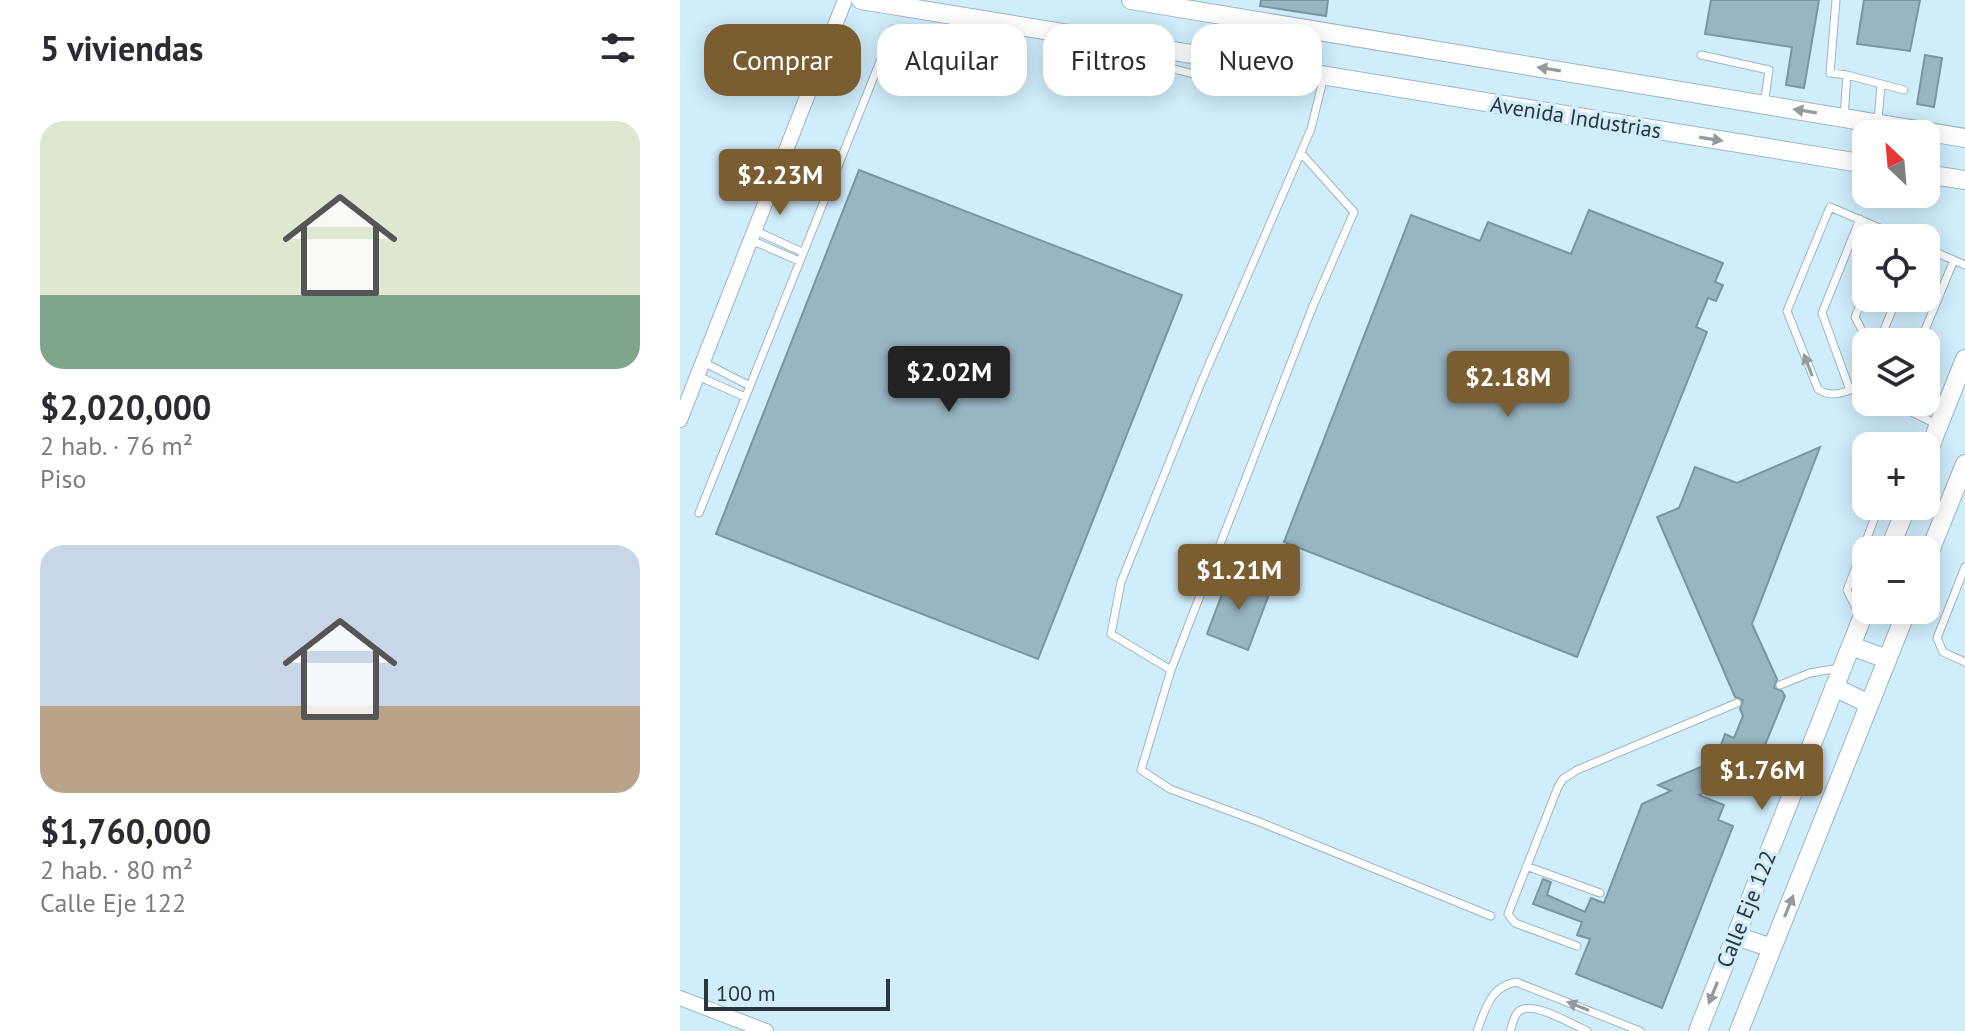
<!DOCTYPE html>
<html lang="es">
<head>
<meta charset="utf-8">
<style>
  body { margin:0; font-family:"PT Sans",sans-serif; background:#f2f2f3; color:#2b2b33; height:100vh; display:flex; flex-direction:column; font-size:30px; white-space:nowrap }
  * { box-sizing:border-box; margin:0 }
  p { font-size:26px; color:#7c7c81 }
  .icon { flex:none; width:44px; height:44px; fill:none; stroke:currentColor; stroke-width:2; stroke-linecap:round; stroke-linejoin:round }
  .map { position:relative; flex:1; overflow:hidden }
  .panel { display:flex; flex-direction:column; background:#fff; width:680px }
  .panel>* { flex:none }
  .hud { position:absolute; left:24px; top:24px; width:760px; height:72px; display:flex; gap:16px }
  .needle { width:52px; rotate:334deg }
  .tools { position:absolute; left:1172px; top:120px; display:grid; gap:16px }
  .tools a { display:grid; place-items:center; width:88px; height:88px; border-radius:16px; background:#fff; box-shadow:0 4px 20px #0003; font-size:40px }
  .scale { position:absolute; left:24px; bottom:20px; width:186px; box-sizing:border-box; padding-left:8px; border:4px solid #2a363b; border-top:0; font-size:22px; line-height:28px; white-space:nowrap; color:#2a363b; -webkit-text-stroke:6px #d0edfc; paint-order:stroke }
  .price { position:absolute; translate:-50% -68px; padding:0 18px; border-radius:8px; background:#7a5e31; color:#fff; font-size:26px; line-height:52px; filter:drop-shadow(0 2px 4px #0008) }
  .price::after { content:''; position:absolute; left:50%; top:48px; width:24px; height:18px; margin-left:-12px; background:inherit; clip-path:polygon(0 0,100% 0,50% 100%) }
  .price.selected { background:#222; color:#fff }
  ul { padding:0; list-style:none }
  li { display:grid; align-content:center; gap:16px; height:424px; padding:0 40px }
  li span { display:grid; place-items:center; height:248px; border-radius:24px; color:#555 }
  li>.icon { margin-inline-start:auto }
  span .icon { width:144px; height:144px; fill:#fffc; stroke-width:1 }
  li b { font-size:34px }
  h2 { display:flex; justify-content:space-between; align-items:center; height:96px; padding:0 40px; font-size:34px }
  .pill { padding:0 28px; border-radius:24px; background:#fff; box-shadow:0 4px 20px #0003; font-size:28px; line-height:72px }
  .pill.selected { background:#7a5e31; color:#fff }
  main { display:flex; flex:1; min-height:0 }
  .map>svg:first-child { display:block }
</style>
</head>
<body>
<main>
<section class="panel">
<h2>5 viviendas<svg class="icon" aria-label="filters" viewBox="0 0 24 24"><path d="M4 7h16M4 17h16"/><circle cx="9" cy="7" r="2"/><circle cx="15" cy="17" r="2"/></svg></h2>
<ul>
<li><span style="background:linear-gradient(#dfe7d0 70%,#7fa58c 0)"><svg class="icon" aria-label="home" viewBox="0 0 24 24"><path d="M3 11l9-7 9 7M6 9v11h12V9"/></svg></span><div><b>$2,020,000</b><p>2 hab. · 76 m²</p><p>Piso</p></div></li>
<li><span style="background:linear-gradient(#c9d6e8 65%,#b9a48a 0)"><svg class="icon" aria-label="home" viewBox="0 0 24 24"><path d="M3 11l9-7 9 7M6 9v11h12V9"/></svg></span><div><b>$1,760,000</b><p>2 hab. · 80 m²</p><p>Calle Eje 122</p></div></li>
</ul>
</section>
<div class="map">
<svg width="1285" height="1031" viewBox="0 0 1285 1031">
  <rect width="100%" height="100%" fill="#d0edfc"/>
  <!-- building -->
  <path fill="#98b5c2" stroke="#7a95a2" stroke-width="2" d="M581,0H648L646,16L580,6Z
    M1031,0H1139L1124,88L1106,85L1112,47L1025,34Z
    M1184,0H1240L1230,51L1177,44Z
    M1245,55L1262,58L1254,107L1237,104Z
    M179,170L502,295L358,659L36,534Z
    M909,210L1043,263L1035,282L1043,285L1036,301L1028,298L1016,327L1027,332L897,657L604,542L731,215L800,241L808,222L891,254Z
    M1140,447L1072,624L1097,679L1094,688L1102,691L1105,696L1083,750L1069,745L1055,778L1019,795L1044,805L1038,820L1053,826L982,1008L896,974L910,939L897,935L902,922L853,904L863,879L871,882L867,895L905,912L911,898L924,903L962,804L991,791L978,785L1035,761L1045,734L1054,738L1063,716L1060,709L1063,700L1055,697L977,517L999,508L1015,467L1057,483Z
    M550,573L591,589L568,650L527,634Z"/>
  <g fill="none" stroke-linecap="round" stroke-linejoin="round">
    <defs>
      <path id="service" d="M1156,0L1150,73L1167,75L1224,90
        M460,52C467,56 474,62 481,65C514,76 573,88 605,73
        M1021,55L1089,70L1084,105
        M1164,117L1167,75
        M1198,121L1201,84
        M621,153L674,212L633,306L491,670L461,770L490,789L577,821L811,916
        M74,230L122,252
        M71,240L119,261
        M1246,248L1285,265
        M1186,291L1175,317L1188,342
        M1199,342L1217,298
        M1240,342L1274,260
        M23,362L70,386
        M18,376L65,397
        M1186,389L1180,386C1166,392 1151,399 1138,389L1107,311L1150,207L1223,238
        M1170,390L1142,313L1180,219
        M1211,402L1256,424
        M19,513L213,29
        M1285,567L1257,638L1263,652L1285,662
        M1179,614L1167,590L1197,512L1211,506
        M491,670L431,634L441,582L521,383L631,129L644,76
        M1100,685L1130,673L1159,668
        M846,866L920,893
        M897,946L835,923L828,914L878,787L883,779L897,770L1057,703
        M797,1031C806,1008 810,987 836,982L960,1031
        M830,1031C832,1026 834,1016 838,1012C851,999 893,1025 907,1031"/>
      <path id="minor" d="M0,420L165,0
        M0,998L86,1031"/>
      <path id="secondary" d="M181,0L1186,164
        M451,0L1285,138
        M1246,174L1285,180
        M1246,457L1285,359
        M1209,550L1227,506
        M1246,561L1285,464
        M1171,646L1207,659
        M1154,687L1189,704
        M1056,936L1092,948
        M1018,1031L1186,608
        M1059,1031L1227,610"/>
    </defs>
    <!-- service casing -->
    <use href="#service" stroke="#99b6c3" stroke-width="9"/>
    <!-- minor casing -->
    <use href="#minor" stroke="#99b6c3" stroke-width="16"/>
    <!-- secondary casing -->
    <use href="#secondary" stroke="#99b6c3" stroke-width="20"/>
    <!-- service -->
    <use href="#service" stroke="#fff" stroke-width="7"/>
    <!-- minor -->
    <use href="#minor" stroke="#fff" stroke-width="14"/>
    <!-- secondary -->
    <use href="#secondary" stroke="#fff" stroke-width="18"/>
  </g>
  <!-- one-way arrows -->
  <defs><path id="oneway-solid" d="M-6-.8H1V-3.2L6.5 0L1 3.2V.8H-6Z" transform="scale(2)"/></defs>
  <g fill="#949a9d">
    <use href="#oneway-solid" transform="translate(869 69) rotate(-171)"/>
    <use href="#oneway-solid" transform="translate(1125 111) rotate(-171)"/>
    <use href="#oneway-solid" transform="translate(1031 139) rotate(9)"/>
    <use href="#oneway-solid" transform="translate(1128 365) rotate(-111)"/>
    <use href="#oneway-solid" transform="translate(1109 906) rotate(-68)"/>
    <use href="#oneway-solid" transform="translate(1033 993) rotate(112)"/>
    <use href="#oneway-solid" transform="translate(898 1006) rotate(-158)"/>
  </g>
  <g text-anchor="middle" dominant-baseline="central" stroke-width="7" stroke-linejoin="round" paint-order="stroke">
    <!-- street labels -->
    <g font-size="22" fill="#2a363b" stroke="#d0edfc">
      <text transform="translate(896 117) rotate(9)">Avenida Industrias</text>
      <text transform="translate(1066 909) rotate(-68)">Calle Eje 122</text>
    </g>
  </g>
</svg>
<div class="tools">
<a><svg class="needle" viewBox="-14 -14 28 28"><path d="M0-13l5 13h-10z" fill="#e53935"/><path d="M0 13l5-13h-10z" fill="#7c7c81"/></svg></a>
<a><svg class="icon" aria-label="locate" viewBox="0 0 24 24"><circle cx="12" cy="12" r="6"/><path d="M12 2v4M12 18v4M2 12h4M18 12h4"/></svg></a>
<a><svg class="icon" aria-label="layers" viewBox="0 0 24 24"><path d="M12 4l9 5-9 5-9-5zM3 14l9 5 9-5"/></svg></a>
<a>+</a>
<a>−</a>
</div>
<div class="scale">100 m</div>
<b class="price" style="left:100px;top:217px">$2.23M</b>
<b class="price selected" style="left:269px;top:414px">$2.02M</b>
<b class="price" style="left:828px;top:419px">$2.18M</b>
<b class="price" style="left:559px;top:612px">$1.21M</b>
<b class="price" style="left:1082px;top:812px">$1.76M</b>
<div class="hud">
<a class="pill selected">Comprar</a>
<a class="pill">Alquilar</a>
<a class="pill">Filtros</a>
<a class="pill">Nuevo</a>
</div>
</div>
</main>
</body>
</html>
